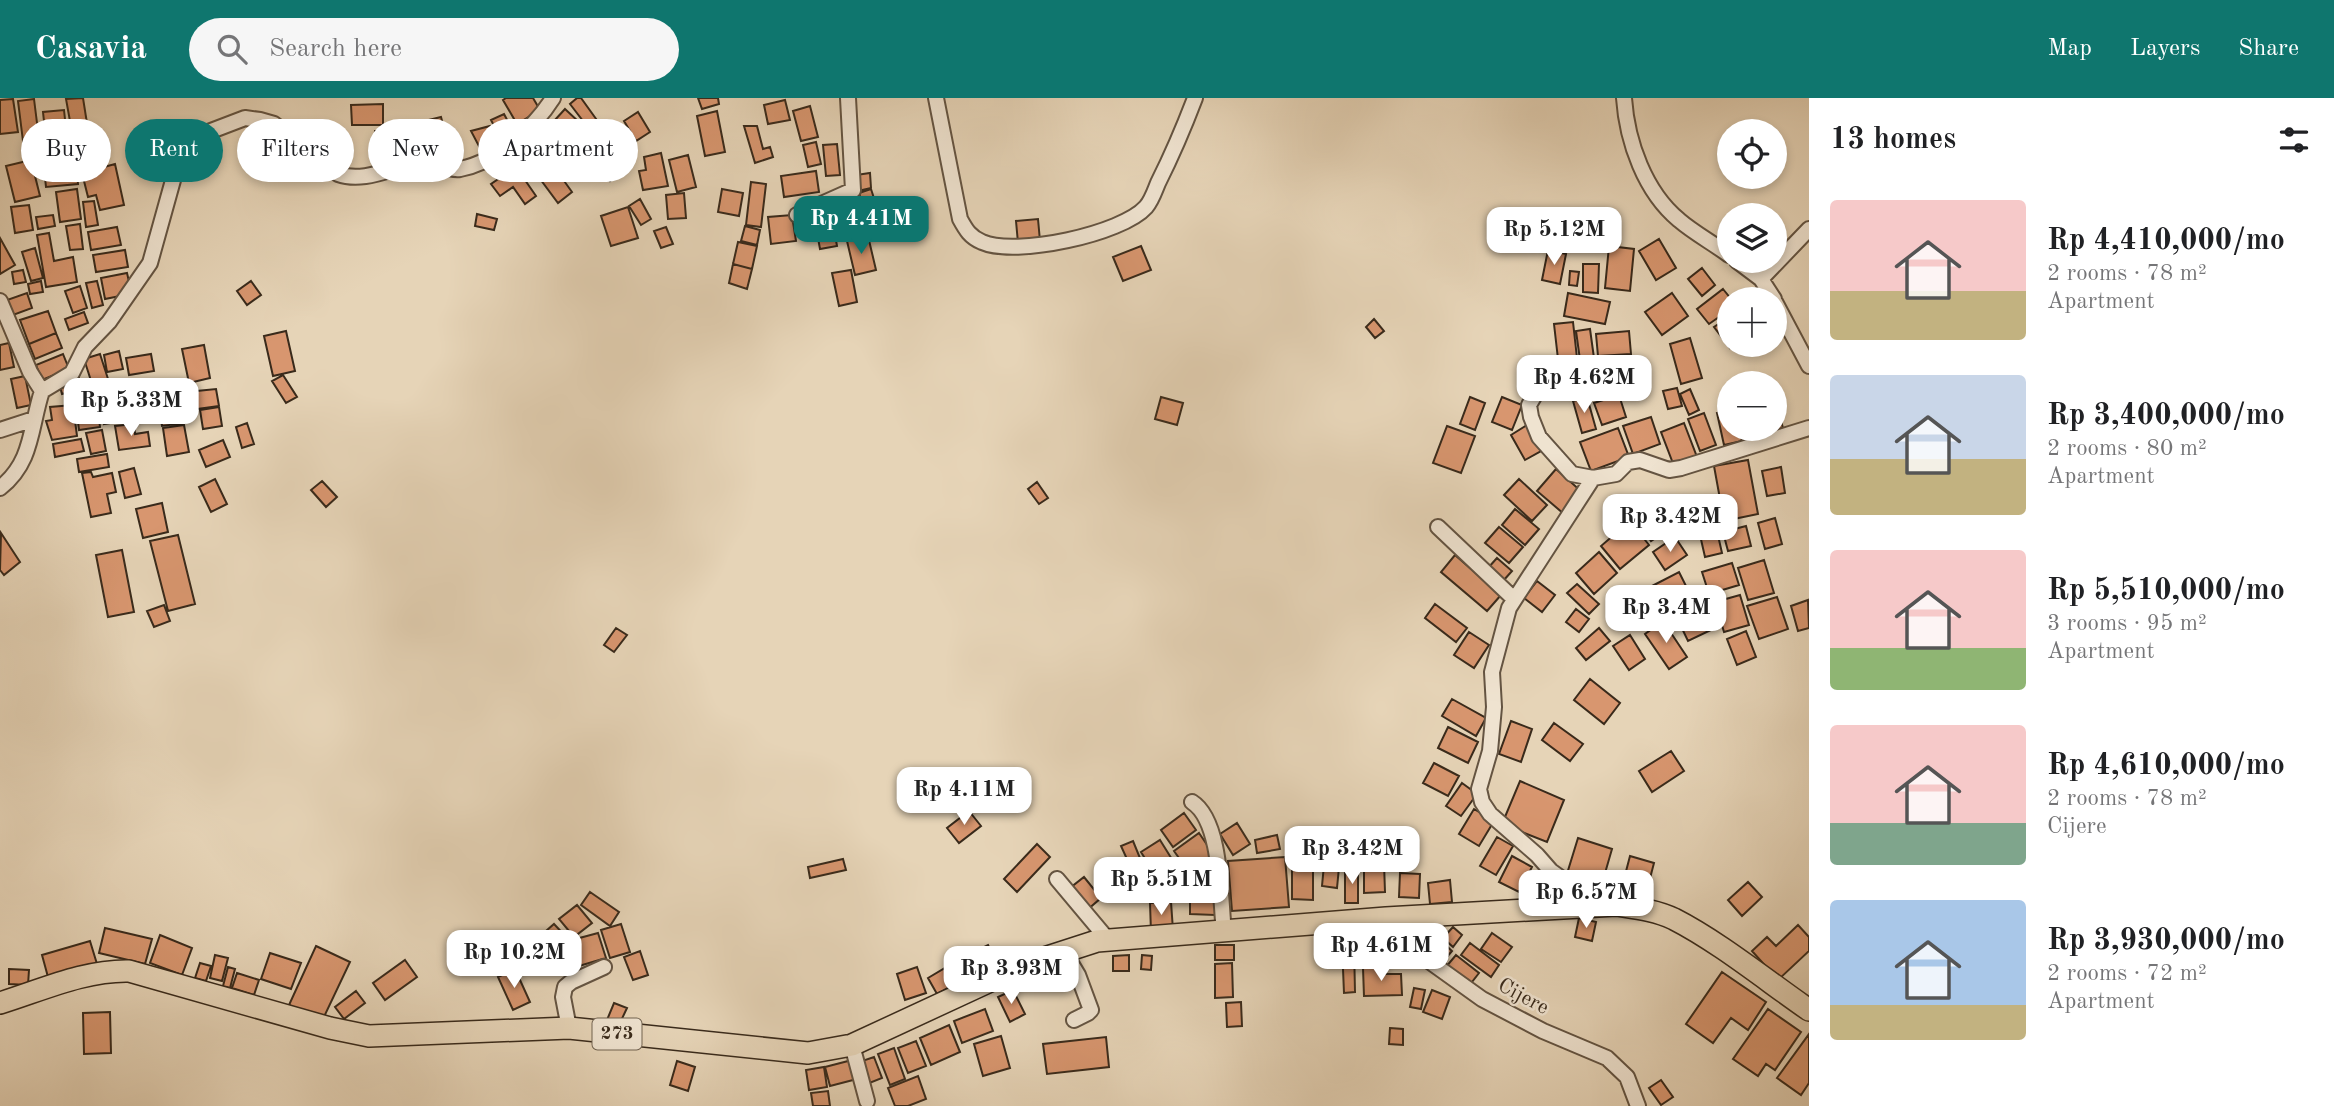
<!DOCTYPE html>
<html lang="en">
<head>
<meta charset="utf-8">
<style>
  body { margin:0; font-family:"Old Standard TT",serif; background:#f6f6f6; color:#202124; height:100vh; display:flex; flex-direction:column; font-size:26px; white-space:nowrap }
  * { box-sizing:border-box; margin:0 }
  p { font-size:23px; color:#757577 }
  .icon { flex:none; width:38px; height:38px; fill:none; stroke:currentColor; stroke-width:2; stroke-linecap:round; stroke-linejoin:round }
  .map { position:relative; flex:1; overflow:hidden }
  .drawer { display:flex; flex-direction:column; background:#fff; width:525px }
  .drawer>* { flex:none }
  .top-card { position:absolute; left:21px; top:21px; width:665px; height:63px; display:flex; gap:14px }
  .controls { position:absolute; left:1717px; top:21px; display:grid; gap:14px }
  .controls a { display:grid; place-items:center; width:70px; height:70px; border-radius:50%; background:#fff; box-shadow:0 4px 10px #0003; font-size:35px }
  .price { position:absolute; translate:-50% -60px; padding:0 16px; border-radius:14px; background:#fff; color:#222; font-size:23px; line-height:46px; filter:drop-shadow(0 2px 4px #0008) }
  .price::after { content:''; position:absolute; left:50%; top:42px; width:21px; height:16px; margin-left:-10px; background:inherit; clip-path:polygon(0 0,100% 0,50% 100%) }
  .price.active { background:#0f766e; color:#fff }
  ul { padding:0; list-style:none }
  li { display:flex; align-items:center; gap:21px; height:175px; padding:0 21px }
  li span { display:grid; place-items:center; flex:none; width:196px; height:140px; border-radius:7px; color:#555 }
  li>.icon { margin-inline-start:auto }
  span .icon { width:84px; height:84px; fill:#fffc; stroke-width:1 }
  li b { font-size:30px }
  h2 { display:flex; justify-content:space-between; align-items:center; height:84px; padding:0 21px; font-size:30px }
  .chip { padding:0 24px; border-radius:32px; background:#fff; box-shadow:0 4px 10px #0003; font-size:24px; line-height:63px }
  .chip.active { background:#0f766e; color:#fff }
  header { display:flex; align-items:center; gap:42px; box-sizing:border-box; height:98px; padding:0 35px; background:#0f766e; color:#fff }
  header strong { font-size:33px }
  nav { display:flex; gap:38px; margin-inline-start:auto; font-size:24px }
  .search { width:490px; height:63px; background:#f6f6f6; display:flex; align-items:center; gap:18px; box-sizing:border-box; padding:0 24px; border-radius:38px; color:#757577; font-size:26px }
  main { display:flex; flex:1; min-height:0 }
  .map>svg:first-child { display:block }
</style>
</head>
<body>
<header>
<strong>Casavia</strong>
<div class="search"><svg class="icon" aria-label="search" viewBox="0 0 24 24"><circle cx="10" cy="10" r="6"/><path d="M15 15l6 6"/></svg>Search here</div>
<nav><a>Map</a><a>Layers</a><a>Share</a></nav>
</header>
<main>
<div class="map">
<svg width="1809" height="1008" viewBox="0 0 1809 1008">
  <rect width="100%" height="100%" fill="#e6d4b7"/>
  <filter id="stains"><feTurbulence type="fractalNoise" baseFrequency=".00286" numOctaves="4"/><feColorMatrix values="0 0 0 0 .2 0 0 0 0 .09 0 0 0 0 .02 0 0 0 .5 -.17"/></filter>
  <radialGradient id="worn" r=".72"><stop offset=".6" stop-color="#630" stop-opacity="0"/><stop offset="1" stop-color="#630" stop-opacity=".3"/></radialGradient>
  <!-- building -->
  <path fill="#d8966f" stroke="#392a1b" stroke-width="2" d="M83,0L89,38L73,40L66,1Z
    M506,0H533L540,12L517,26L503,2Z
    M577,0H581L599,25L590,32L570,6Z
    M698,0H718L719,6L702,11Z
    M13,1L18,34L0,36V2Z
    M34,1L41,57L25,59L18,3Z
    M785,2L790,22L768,26L764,7Z
    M383,6V27H352L351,7Z
    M810,8L818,39L801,43L793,13Z
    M565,11L595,39L585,51L554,23Z
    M64,12L67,40L46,42L43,14Z
    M717,13L725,54L705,58L697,18Z
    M638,14L650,34L636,43L624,23Z
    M504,16L515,37L502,43L491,22Z
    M441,19L448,45L407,56L400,29Z
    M490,28L499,45L482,54L471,33Z
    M744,28H757L763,51L770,49L773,59L755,65Z
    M375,33L393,34L390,66L372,65Z
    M552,38L575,69L563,77L541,46Z
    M598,43L623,71L610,83L585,56Z
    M71,44L73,61L48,64L46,47Z
    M816,44L821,66L808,69L803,47Z
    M837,46L840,77L826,78L823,47Z
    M544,55L572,94L558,105L529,66Z
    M661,55L668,88L643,92L639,73L646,72L644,59Z
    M688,57L696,89L677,94L669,62Z
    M31,62L40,98L15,104L6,68Z
    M115,66L124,107L100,112L96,97L88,99L82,75Z
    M76,67L78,86L46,89L44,70Z
    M516,69L536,98L525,106L513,89L500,98L491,86Z
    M816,73L819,94L784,99L781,78Z
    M870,75L871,90L858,93L856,77Z
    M751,84L766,86L761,129L746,127Z
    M77,91L81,121L60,124L56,94Z
    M722,91L743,95L739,118L718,114Z
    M871,91L880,119L867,123L859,95Z
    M684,95L686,120L668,121L666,97Z
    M640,101L651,121L641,127L629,108Z
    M94,103L98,127L86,129L83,104Z
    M29,107L33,132L15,135L11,109Z
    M860,107L866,134L847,138L841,111Z
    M628,109L638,140L611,148L601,118Z
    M477,116L497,121L494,132L475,128Z
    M53,117L55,128L38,131L36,119Z
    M792,117L796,143L771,146L768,119Z
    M832,120L837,148L820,151L815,123Z
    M1038,121L1040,143L1018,145L1016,123Z
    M80,126L83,151L70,152L66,128Z
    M745,128L760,132L757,147L741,143Z
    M117,129L121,147L91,152L88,134Z
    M666,129L673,146L661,150L654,133Z
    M49,135L54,163L73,159L77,184L46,189L37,137Z
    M868,138L876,172L855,177L847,143Z
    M0,140L15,167L0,176Z
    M1659,141L1676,170L1656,182L1639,153Z
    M738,144L757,148L752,171L733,166Z
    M1141,148L1151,172L1123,183L1113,159Z
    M1609,148L1634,151L1630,193L1605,190Z
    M35,150L43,180L31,183L22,154Z
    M125,152L128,169L96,174L93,157Z
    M1548,152L1566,156L1560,186L1542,182Z
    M733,166L752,171L747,191L729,185Z
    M1583,166H1599L1598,195L1583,194Z
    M1702,170L1715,187L1702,198L1688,181Z
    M23,172L26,184L14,186L12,174Z
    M851,172L857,204L839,208L832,175Z
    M1570,173L1579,174L1577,188L1569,187Z
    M127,175L130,188L124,189L125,197L105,201L101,180Z
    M41,183L43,194L30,196L28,186Z
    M97,183L103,207L92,210L86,185Z
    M251,183L261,197L247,207L237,193Z
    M80,188L87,210L73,215L65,193Z
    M1723,191L1731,201H1729V212L1709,226L1697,211Z
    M27,195L32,210L13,217L7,202Z
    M1568,195L1610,204L1605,226L1564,218Z
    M1672,195L1688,218L1662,237L1645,214Z
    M48,213L56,235L29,246L20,222Z
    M84,214L88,225L69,232L65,221Z
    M1729,219V247H1734L1730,250L1714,229Z
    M1374,221L1384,233L1375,240L1366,229Z
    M1573,224L1577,260L1558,261L1554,226Z
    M1590,231L1594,260L1580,262L1576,233Z
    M286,233L295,273L273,278L264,238Z
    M1629,233L1631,256L1598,258L1596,236Z
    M56,235L62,250L35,261L29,246Z
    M1690,240L1702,280L1681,286L1670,246Z
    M9,245L14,269L0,272V247Z
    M204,247L210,280L189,285L182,251Z
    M119,253L123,271L107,274L104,257Z
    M63,256L69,271L42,282L36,267Z
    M100,256L109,284L93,289L84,261Z
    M151,256L154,273L129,277L126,260Z
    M1636,259L1640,274L1617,279L1614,265Z
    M1595,272L1597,290L1580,292L1578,274Z
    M1610,274L1616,289L1606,294L1599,278Z
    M283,277L297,299L286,305L272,283Z
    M25,278L31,307L17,310L11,281Z
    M79,280L85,302L73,305L70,294L62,296L59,285Z
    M127,284L129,297L95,304L92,290Z
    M1677,290L1682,308L1668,311L1663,293Z
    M216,291L219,308L190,312L187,294Z
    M1690,291L1699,312L1689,317L1680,296Z
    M181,296L185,325L162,328L158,299Z
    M1619,297L1626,319L1602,327L1594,305Z
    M1161,299L1183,305L1177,327L1155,321Z
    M1470,299L1485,305L1475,332L1460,326Z
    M1502,299L1522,307L1512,332L1492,324Z
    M1587,299L1596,331L1582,335L1573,303Z
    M1774,299L1783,330L1747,339L1745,331H1774Z
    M132,300L135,321L104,326L101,305Z
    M97,305L100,329L79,332L76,308Z
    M73,307L77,338L52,342L46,323L52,322L50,309Z
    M219,309L222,328L203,331L200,312Z
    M1729,312V331H1739L1742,343L1724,347L1717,315Z
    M1704,315L1716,347L1700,353L1688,321Z
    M1651,319L1660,346L1633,356L1623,328Z
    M247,325L254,346L242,350L236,329Z
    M1684,325L1697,359L1674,368L1661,334Z
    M134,326L135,336L148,334L150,348L119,352L115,328Z
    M184,327L189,354L167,358L163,330Z
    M1527,327L1541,353L1525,362L1511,337Z
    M1447,328L1475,338L1461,375L1433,365Z
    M1618,330L1629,359L1591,373L1580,344Z
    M102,332L106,353L91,356L86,335Z
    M81,341L84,353L55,359L53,346Z
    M223,342L230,359L206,369L199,352Z
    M107,356L109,369L79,374L77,361Z
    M1748,362L1758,416L1724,423L1714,368Z
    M1781,369L1785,395L1767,398L1762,373Z
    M134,370L141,396L125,400L119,374Z
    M1556,371L1582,394L1564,416L1537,393Z
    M91,374L93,379L112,375L116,394L107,396L111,415L91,419L82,375Z
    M215,381L227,406L211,414L199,389Z
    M1519,381L1547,407L1532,423L1504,397Z
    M322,383L337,399L326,409L311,392Z
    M1037,384L1048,400L1039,406L1028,391Z
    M162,405L168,434L143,440L136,411Z
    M1515,411L1539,431L1525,447L1502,427Z
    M1660,411L1672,429L1651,443L1639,425Z
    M1775,420L1782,446L1765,451L1758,425Z
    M1630,423L1649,447L1620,471L1601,448Z
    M1746,428L1751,448L1728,453L1723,434Z
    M1499,429L1523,449L1509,465L1485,445Z
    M1717,433L1722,455L1705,459L1700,437Z
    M1,435L20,464L4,477L0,472Z
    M178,437L195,506L168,513L150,443Z
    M1675,439L1687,457L1665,472L1653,454Z
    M122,452L134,514L108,519L96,457Z
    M1599,454L1617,475L1594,496L1576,475Z
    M1455,457L1501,497L1487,513L1441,474Z
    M1497,460L1512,473L1503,483L1488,470Z
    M1764,462L1774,495L1748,502L1738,470Z
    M1732,465L1739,487L1709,496L1702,474Z
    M1679,474L1691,498L1665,512L1652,488Z
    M1537,483L1555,497L1542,514L1524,500Z
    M1577,486L1599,506L1589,516L1567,495Z
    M1740,497L1749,527L1724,534L1715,504Z
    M1648,498L1661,516L1642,529L1629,511Z
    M1777,499L1788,531L1759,541L1747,508Z
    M1808,502L1809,530L1798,533L1791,508Z
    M1435,506L1467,530L1456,544L1425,520Z
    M164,507L170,523L154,529L147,513Z
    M1702,508L1713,531L1688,543L1677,520Z
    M1576,511L1589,521L1579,534L1566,524Z
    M1663,523L1687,559L1669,571L1645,536Z
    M616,530L627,537L614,554L604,547Z
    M1599,530L1610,543L1586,562L1576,550Z
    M1746,533L1756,559L1737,567L1727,541Z
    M1469,534L1489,547L1474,570L1454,557Z
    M1630,537L1645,561L1629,572L1613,548Z
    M1590,581L1620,605L1604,626L1574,602Z
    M1452,601L1486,620L1476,638L1442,618Z
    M1511,623L1532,631L1521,664L1499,656Z
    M1554,625L1583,646L1570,663L1542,642Z
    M1448,629L1478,644L1468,665L1438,650Z
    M1671,653L1684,673L1652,694L1639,673Z
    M1434,665L1459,678L1448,698L1423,685Z
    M1520,683L1564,702L1547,744L1502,726Z
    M1462,685L1477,696L1461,718L1446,708Z
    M1474,711L1494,723L1479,748L1459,736Z
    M969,713L981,728L959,745L947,730Z
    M1184,715L1196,732L1173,749L1161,732Z
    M1237,725L1250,746L1233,757L1220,736Z
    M1199,735L1214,757L1189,774L1174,753Z
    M1277,737L1280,751L1257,755L1255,742Z
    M1497,739L1513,748L1496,777L1480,768Z
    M1578,740L1612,751L1601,789L1566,779Z
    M1160,742L1178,771L1159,783L1141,754Z
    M1133,743L1142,765L1131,770L1121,748Z
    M1037,746L1050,759L1017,794L1004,781Z
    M1512,758L1532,769L1519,794L1499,784Z
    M1630,758L1654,765L1648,788L1624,781Z
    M1285,759L1289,809L1232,813L1228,763Z
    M843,761L846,772L810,780L808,769Z
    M1384,765L1385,794L1364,795V766Z
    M1292,766H1313V802L1292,801Z
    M1324,767L1339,769L1337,790L1322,788Z
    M1345,770H1358V805H1345Z
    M1400,775L1420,776L1419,800L1399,799Z
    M1084,779L1101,800L1087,812L1070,790Z
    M1450,782L1452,804L1430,806L1428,785Z
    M1748,784L1762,799L1742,818L1728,802Z
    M1190,792L1215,793V817L1190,816Z
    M590,794L619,814L610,828L581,807Z
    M1171,804L1173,832L1151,834L1150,805Z
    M577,807L592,825L574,839L559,821Z
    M1579,820L1596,824L1592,843L1575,839Z
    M554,826L569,842L545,863L530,847Z
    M621,826L630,854L610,860L601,832Z
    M1798,827L1809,839V853L1778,882L1752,853L1767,839L1776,848Z
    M1453,829L1462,837L1453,849L1443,840Z
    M105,830L152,841L145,866L99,855Z
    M598,835L606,860L579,868L572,842Z
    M1492,835L1512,849L1501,864L1481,851Z
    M1384,836L1388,864L1362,868L1358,840Z
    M160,837L192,850L182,877L150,865Z
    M1439,841L1452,853L1440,867L1427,855Z
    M90,843L97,866L48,879L42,857Z
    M1470,845L1499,867L1491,879L1461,857Z
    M988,847L998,869L978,878L968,857Z
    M1215,847H1234V862H1215Z
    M1342,847H1354L1355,894L1344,895Z
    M316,848L350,864L322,923L289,907Z
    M640,853L648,877L633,882L624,859Z
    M270,855L301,865L291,891L261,881Z
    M215,857L228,860L222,883L210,880Z
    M1129,857V873H1113V858Z
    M1142,857L1152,858L1151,872L1141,871Z
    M1456,857L1479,875L1468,889L1445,870Z
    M405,862L417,879L385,902L373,885Z
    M200,865L211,868L206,883L195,880Z
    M1232,865L1233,899L1215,900V866Z
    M228,869L235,871L230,890L223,888Z
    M917,869L926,895L905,902L897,876Z
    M945,870L954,887L937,896L928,880Z
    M1363,870H1382V876H1401L1402,897L1364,898Z
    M9,871L29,872L28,887L9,886Z
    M515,871L530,904L513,912L498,879Z
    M1722,874L1766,904L1748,932L1731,920L1713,945L1686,926Z
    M237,875L259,882L254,897L232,890Z
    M1414,890L1425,892L1421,911L1410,909Z
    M1013,892L1025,916L1010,924L998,899Z
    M1432,892L1450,899L1442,921L1423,914Z
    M356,893L365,905L344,921L335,909Z
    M1241,904L1242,928L1227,929L1226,905Z
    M614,905L627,910L619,927L607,922Z
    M985,911L993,933L962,945L954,923Z
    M1768,911L1801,934L1775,972L1766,966L1758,978L1733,961Z
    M110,914L111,955L84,956L83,915Z
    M949,927L960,954L931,967L920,940Z
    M1390,930L1403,931V947L1389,946Z
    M1809,936V985L1801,997L1777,980Z
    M1001,938L1010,970L983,978L974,946Z
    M1106,939L1109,969L1047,976L1043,946Z
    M916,943L926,968L908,975L898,950Z
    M894,950L905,981L890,987L878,956Z
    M874,959L882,980L867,986L859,964Z
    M852,962L857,981L830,988L825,969Z
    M677,963L695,969L688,993L670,987Z
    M824,969L827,989L809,992L806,972Z
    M918,978L926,1001L908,1008H895L888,990Z
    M1661,982L1673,999L1661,1007L1649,990Z
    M828,993L830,1008H813L811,995Z"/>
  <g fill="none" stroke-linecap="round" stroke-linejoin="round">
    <defs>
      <path id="street" d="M936,0L960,121C966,132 970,139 982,144C1015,159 1122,136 1146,109C1152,102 1155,92 1158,85C1172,57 1184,29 1195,0
        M1624,0C1627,44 1645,94 1679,122C1694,135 1713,145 1729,157
        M797,117L853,92L848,0
        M1737,163L1761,181L1774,201
        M1761,181L1809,131
        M1774,202L1809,268
        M0,203L30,274L42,293
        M1545,280L1529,307L1531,319L1539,339L1572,376L1593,380
        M0,332L34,321
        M0,390C33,364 30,330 42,293L72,275L85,249L109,224L150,165L180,57L190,41L245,20L260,22L274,26L338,76C366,86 395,67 423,64C435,63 447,73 460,71C497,64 534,30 553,0
        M1438,429L1514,501
        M1192,704C1222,723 1220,800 1224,834
        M1057,781L1109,843
        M1621,800L1578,790L1569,786L1551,773L1537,757L1490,716L1482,704L1479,691L1490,653L1494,609L1492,574L1509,510L1593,380L1616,376L1628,364L1640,362L1669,372L1681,370L1809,330
        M1386,820L1429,863L1482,901L1543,933L1607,960L1627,979L1638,1008
        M1063,852L1078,877L1091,912L1088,915L1074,922
        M569,930L563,899L565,889L571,884L604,869
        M852,947L867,1003"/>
      <path id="primary" d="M0,905C42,892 85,872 129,873L330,930L369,938L569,930L808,955L852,947L1029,865L1097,843L1386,820L1616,807C1635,810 1655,812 1674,821C1719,844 1767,883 1809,912"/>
    </defs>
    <!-- street casing -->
    <use href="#street" stroke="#645442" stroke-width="18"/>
    <!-- primary casing -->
    <use href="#primary" stroke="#392a1b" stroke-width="24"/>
    <!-- street -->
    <use href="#street" stroke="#efe3d0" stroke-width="14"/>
    <!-- primary -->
    <use href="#primary" stroke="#e6d4b7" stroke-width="21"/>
  </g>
  <g text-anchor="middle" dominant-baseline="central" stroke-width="5" stroke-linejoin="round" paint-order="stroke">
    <!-- shield labels -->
    <rect fill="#efe3d0" stroke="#706251" stroke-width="2" x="592.5" y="920.5" width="49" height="31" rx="5"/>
    <g font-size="19" font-weight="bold" fill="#392a1b">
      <text x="617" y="936">273</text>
    </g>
    <!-- street labels -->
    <g font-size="21" fill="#392a1b" stroke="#efe3d0">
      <text transform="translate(1523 899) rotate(28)">Cijere</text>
    </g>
  </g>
  <rect width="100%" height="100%" filter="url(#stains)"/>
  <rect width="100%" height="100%" fill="url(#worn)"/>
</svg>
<div class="controls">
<a><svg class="icon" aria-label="locate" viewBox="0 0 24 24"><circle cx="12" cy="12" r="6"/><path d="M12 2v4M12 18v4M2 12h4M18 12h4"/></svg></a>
<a><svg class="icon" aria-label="layers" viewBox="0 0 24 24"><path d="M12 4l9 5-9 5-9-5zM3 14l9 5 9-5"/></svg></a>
<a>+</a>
<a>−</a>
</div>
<b class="price active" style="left:861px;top:158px">Rp 4.41M</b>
<b class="price" style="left:1554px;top:169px">Rp 5.12M</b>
<b class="price" style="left:1584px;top:317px">Rp 4.62M</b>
<b class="price" style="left:131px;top:340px">Rp 5.33M</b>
<b class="price" style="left:1670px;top:456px">Rp 3.42M</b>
<b class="price" style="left:1666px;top:547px">Rp 3.4M</b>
<b class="price" style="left:964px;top:729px">Rp 4.11M</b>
<b class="price" style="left:1352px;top:788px">Rp 3.42M</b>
<b class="price" style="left:1161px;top:819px">Rp 5.51M</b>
<b class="price" style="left:1586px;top:832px">Rp 6.57M</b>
<b class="price" style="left:1381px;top:885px">Rp 4.61M</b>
<b class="price" style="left:514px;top:892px">Rp 10.2M</b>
<b class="price" style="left:1011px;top:908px">Rp 3.93M</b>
<div class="top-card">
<a class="chip">Buy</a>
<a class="chip active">Rent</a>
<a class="chip">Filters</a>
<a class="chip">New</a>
<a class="chip">Apartment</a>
</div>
</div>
<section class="drawer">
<h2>13 homes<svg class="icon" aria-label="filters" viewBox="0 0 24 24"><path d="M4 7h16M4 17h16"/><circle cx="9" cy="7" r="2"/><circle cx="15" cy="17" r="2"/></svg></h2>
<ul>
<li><span style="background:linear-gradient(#f6c9c9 65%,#c2b280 0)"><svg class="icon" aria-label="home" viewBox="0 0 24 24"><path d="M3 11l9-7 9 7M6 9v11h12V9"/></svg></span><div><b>Rp 4,410,000/mo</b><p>2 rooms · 78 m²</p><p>Apartment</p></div></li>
<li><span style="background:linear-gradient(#c9d6e8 60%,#c2b280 0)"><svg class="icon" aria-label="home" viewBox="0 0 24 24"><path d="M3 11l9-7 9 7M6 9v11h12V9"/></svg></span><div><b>Rp 3,400,000/mo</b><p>2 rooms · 80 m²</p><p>Apartment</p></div></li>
<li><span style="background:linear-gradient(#f6c9c9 70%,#8fb573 0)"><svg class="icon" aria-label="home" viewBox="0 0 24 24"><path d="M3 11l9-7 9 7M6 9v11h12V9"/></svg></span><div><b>Rp 5,510,000/mo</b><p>3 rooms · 95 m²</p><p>Apartment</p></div></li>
<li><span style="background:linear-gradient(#f6c9c9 70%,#7fa58c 0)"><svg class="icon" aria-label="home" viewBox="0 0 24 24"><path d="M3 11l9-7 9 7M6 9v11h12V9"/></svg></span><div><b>Rp 4,610,000/mo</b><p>2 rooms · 78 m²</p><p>Cijere</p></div></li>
<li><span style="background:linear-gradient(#a9c7e8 75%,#c2b280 0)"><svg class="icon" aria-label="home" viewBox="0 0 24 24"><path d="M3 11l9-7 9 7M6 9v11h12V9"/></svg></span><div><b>Rp 3,930,000/mo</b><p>2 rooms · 72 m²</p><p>Apartment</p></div></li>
</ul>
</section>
</main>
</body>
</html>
